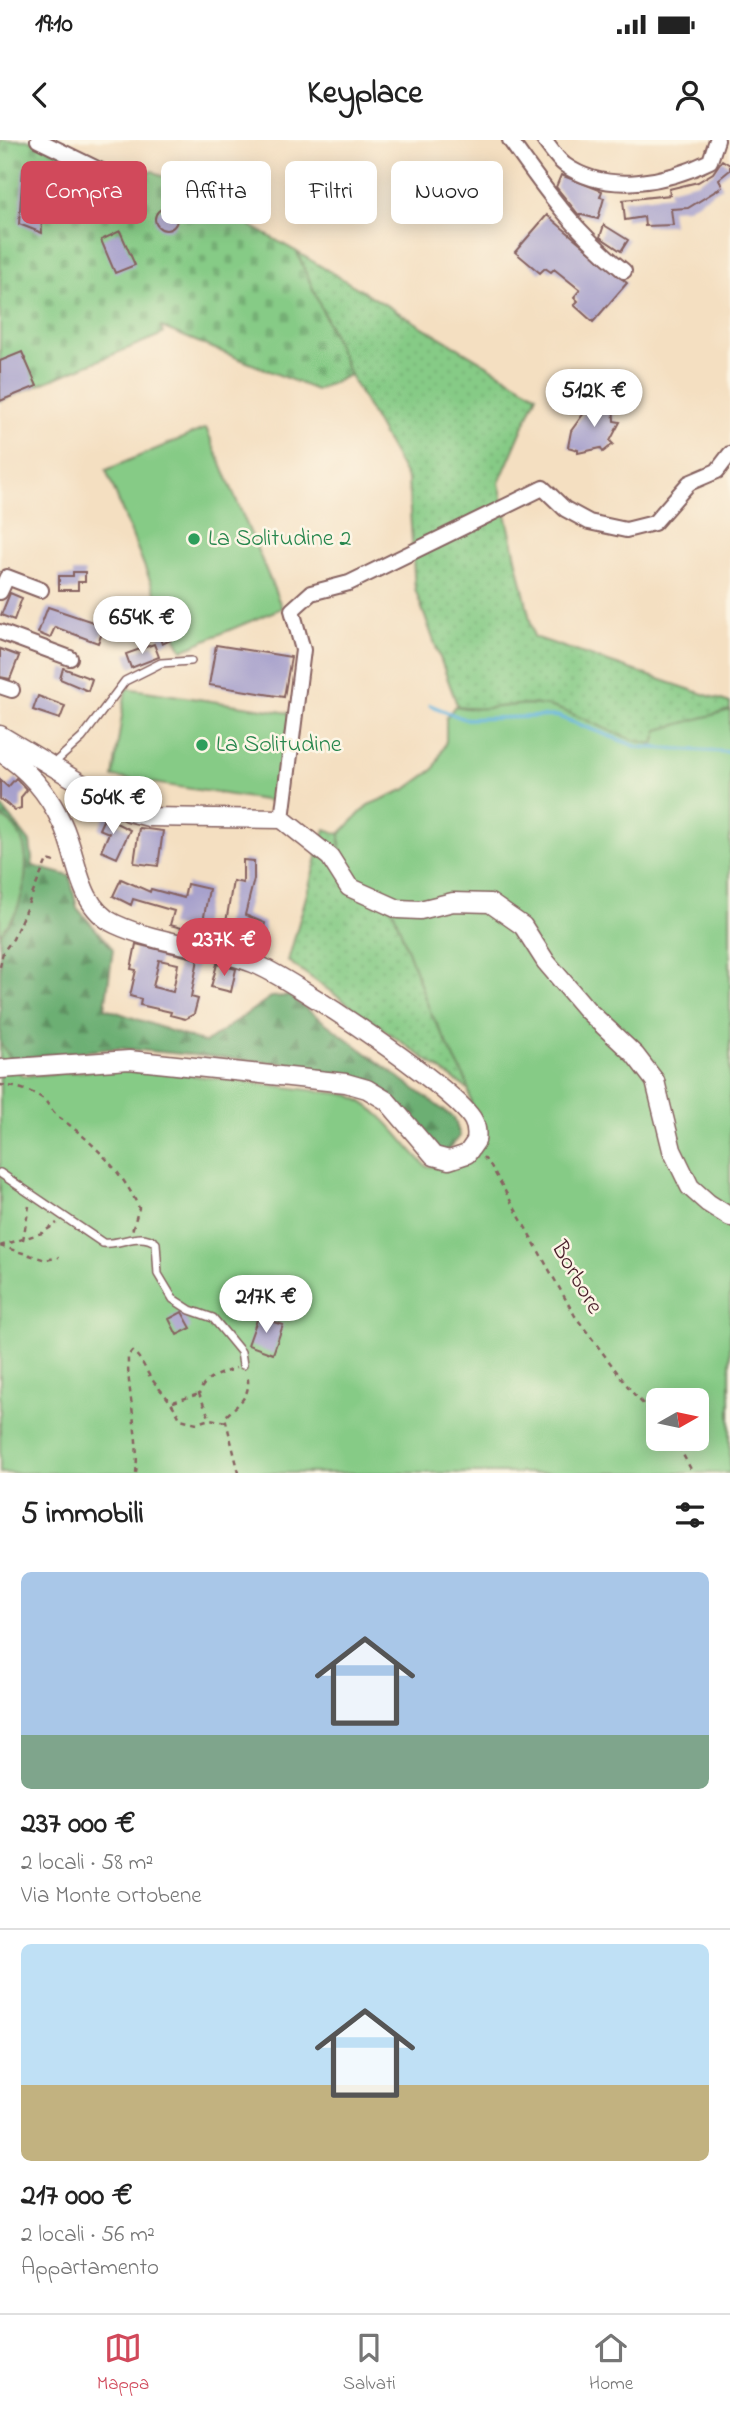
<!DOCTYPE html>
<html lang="it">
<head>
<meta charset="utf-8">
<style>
  body { margin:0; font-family:"Indie Flower",sans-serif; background:#f6f6f6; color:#222; height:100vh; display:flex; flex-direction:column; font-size:26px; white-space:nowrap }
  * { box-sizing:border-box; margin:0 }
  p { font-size:23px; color:#767676 }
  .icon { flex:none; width:38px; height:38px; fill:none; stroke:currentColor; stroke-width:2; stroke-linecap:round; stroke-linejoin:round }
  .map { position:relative; height:1333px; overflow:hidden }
  .details { display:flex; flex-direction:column; background:#fff; flex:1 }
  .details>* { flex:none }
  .hud { position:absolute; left:21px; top:21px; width:690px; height:63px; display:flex; gap:14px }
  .needle { width:46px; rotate:81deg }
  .buttons { position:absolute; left:646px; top:1248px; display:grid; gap:14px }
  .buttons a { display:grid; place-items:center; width:63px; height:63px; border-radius:10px; background:#fff; box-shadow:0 4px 18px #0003; font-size:35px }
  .price { position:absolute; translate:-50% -60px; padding:0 16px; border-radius:24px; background:#fff; color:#222; font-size:23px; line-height:46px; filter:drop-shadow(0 2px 4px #0008) }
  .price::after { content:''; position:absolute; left:50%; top:42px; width:21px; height:16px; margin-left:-10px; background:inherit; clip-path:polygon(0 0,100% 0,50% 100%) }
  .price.active { background:#d1495b; color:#fff }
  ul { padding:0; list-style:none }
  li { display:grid; align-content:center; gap:14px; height:371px; padding:0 21px }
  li+li { border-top:2px solid #e0e0e0 }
  li span { display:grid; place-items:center; height:217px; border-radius:10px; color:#555 }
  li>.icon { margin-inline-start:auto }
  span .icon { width:126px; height:126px; fill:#fffc; stroke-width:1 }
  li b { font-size:30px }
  h2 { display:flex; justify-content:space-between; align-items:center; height:84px; padding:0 21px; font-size:30px }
  .pill { padding:0 24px; border-radius:10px; background:#fff; box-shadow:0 4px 18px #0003; font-size:24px; line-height:63px }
  .pill.active { background:#d1495b; color:#fff }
  .status { display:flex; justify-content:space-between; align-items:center; height:49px; padding:0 35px; background:#fff; direction:ltr }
  .status svg { height:19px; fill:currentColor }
  header { display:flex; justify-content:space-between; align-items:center; height:91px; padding:0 21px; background:#fff; font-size:32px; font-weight:800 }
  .dock { display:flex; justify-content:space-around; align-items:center; height:98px; border-top:2px solid #e0e0e0; background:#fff; font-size:19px; color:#767676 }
  .dock a { display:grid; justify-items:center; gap:4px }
  .dock .active { color:#d1495b }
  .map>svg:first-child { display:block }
</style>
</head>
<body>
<div class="status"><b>19:10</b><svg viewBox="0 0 49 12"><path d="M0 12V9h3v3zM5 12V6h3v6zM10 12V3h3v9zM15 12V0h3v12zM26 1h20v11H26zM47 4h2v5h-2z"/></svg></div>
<header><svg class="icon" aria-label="back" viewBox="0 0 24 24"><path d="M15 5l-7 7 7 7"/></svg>Keyplace<svg class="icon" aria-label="person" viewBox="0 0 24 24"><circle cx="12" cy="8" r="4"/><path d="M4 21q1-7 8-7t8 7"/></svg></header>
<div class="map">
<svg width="730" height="1333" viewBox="0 0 730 1333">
  <defs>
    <pattern id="grass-dots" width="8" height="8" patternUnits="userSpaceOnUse" patternTransform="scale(1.75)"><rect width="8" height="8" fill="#86cb86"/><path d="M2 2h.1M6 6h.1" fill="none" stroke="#75ae74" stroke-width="1.8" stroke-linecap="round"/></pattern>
    <pattern id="forest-firs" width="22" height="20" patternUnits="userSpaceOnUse" patternTransform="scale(1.75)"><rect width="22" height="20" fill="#6caf73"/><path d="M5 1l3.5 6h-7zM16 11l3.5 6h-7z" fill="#5b8e5f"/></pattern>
    <pattern id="cemetery-stones" width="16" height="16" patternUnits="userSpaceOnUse" patternTransform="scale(1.75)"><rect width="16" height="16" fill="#86cb86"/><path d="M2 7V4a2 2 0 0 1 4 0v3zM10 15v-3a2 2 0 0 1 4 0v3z" fill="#75ae74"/></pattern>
  </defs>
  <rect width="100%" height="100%" fill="#fcf5e5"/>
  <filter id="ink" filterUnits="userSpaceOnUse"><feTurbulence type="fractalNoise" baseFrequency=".0143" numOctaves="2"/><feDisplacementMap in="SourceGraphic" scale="14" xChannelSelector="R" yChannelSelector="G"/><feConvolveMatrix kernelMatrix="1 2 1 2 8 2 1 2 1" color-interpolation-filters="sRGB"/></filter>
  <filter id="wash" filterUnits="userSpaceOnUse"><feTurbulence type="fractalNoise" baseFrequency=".00686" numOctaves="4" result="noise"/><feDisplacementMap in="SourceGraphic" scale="28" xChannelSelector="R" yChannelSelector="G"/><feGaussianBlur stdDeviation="1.57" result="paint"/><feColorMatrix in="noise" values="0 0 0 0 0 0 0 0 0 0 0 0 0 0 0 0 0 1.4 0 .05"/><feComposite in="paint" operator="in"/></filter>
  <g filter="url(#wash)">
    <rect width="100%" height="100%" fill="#f4dfc1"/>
    <!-- grass -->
    <path fill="url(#grass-dots)" stroke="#687558" stroke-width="2" fill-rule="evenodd" d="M297,112L537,255L499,343L534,497L730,563V1333H450L489,993L473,953L288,821L325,689L387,710L464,584L415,449L408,340L350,235ZM658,1260H696V1298H658Z"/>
    <!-- forest -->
    <path fill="url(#forest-firs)" stroke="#5b674f" stroke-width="2" d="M0,664L30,702L33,726L70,736L77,768L113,809L105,868L205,903L271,857L289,856L454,978L460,996L444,1015L384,950L289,924L118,908L0,920Z"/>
    <!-- cemetery -->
    <path fill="url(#cemetery-stones)" stroke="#687558" stroke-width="2" d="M0,0H30L97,32L103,47L153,31L297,112L350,235L316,250L161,187L163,194L0,261Z"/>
    <!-- park -->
    <path fill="#86cb86" stroke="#687558" stroke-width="2" fill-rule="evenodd" d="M206,288L282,468L182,510C153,455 131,390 106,330Z
      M126,548L290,573L277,662L113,637Z
      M455,566C485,574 516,560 547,566C584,574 617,600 654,604L658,590L730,570V1333H0V903L22,936L101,930L165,932L350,955C388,975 397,997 426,1026L449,1027L479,1003L467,942L430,871L393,770L340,731V694L368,665L406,649L434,629L446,601V578ZM658,1260H696V1298H658Z
      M0,677C35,691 28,743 16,772C12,780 5,788 0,795Z"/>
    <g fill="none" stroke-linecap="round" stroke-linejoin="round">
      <!-- stream -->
      <path stroke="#62b4de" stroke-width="3.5" d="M430,565L464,579L557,576L638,607L730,612"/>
    </g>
    <g id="blocks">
      <!-- building -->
      <path fill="#a7a1cc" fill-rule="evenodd" d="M722,20L730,25V30L719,39L722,47L688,68L671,69L673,85L645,86L644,77L625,80L623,60L670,55L669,49L698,42L713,33Z
        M23,28L91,37L100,41L111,69L87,80L93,67L70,54V59L40,56L42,93L19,84Z
        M561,35L602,51L600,57L604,58L598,79L578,74L570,64L556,47Z
        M155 79a11 11 0 1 1 22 0a11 11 0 1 1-22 0Z
        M547,75L627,143L593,182L574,165L578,161L574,157L580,150L554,129L551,132L545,128L540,133L515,112Z
        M604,85L628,100L621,111L600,97Z
        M120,91L135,125L115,133L101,100Z
        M22,212L37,246L0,261V221Z
        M601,261L603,266L613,263L614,281L620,282L610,301L613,304L603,312L601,308L578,313V310L568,307L571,291L592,262L595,265Z
        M73,432H85V442H78V450H59V436H73Z
        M10,453L22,458L14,480L1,475Z
        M157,463L171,500L162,504L148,467Z
        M48,467L105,486L98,503L55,487L50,498L38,493Z
        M154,504L159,517L131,528L126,514Z
        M216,505L291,517L284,557L209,545Z
        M0,509L19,516L10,539L0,537Z
        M63,528L92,539L88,551L60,539Z
        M38,556L65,566L60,579L33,570Z
        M16,638L27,650L21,657V668L15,670L0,659V640L8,647Z
        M107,672L116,677L114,682L130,690L117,718L101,711L109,693L99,689Z
        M139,688L163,691L158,726L134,723Z
        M243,720L254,721V739L245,775L265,783L260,806L224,794L233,741L243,743Z
        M121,739L150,752L151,749L184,758L187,744L209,749L201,793L170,785L174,771L133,759L131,765L113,756Z
        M136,804L198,819L191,857L198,859L194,874L185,879L170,875L171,872L140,865L141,859L130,856L136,830L131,829ZM159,820L178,824L173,852L153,847Z
        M217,824L236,829L231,852L211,847Z
        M182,1172L191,1188L177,1195L169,1179Z
        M258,1177L283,1185L273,1214L248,1205Z"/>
    </g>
  </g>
  <g filter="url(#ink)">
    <use href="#blocks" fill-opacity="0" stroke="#866260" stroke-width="2"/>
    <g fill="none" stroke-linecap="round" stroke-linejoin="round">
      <defs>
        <path id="service" d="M53,624L82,598L125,541L161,523L191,521
          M0,1033L103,1103C122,1105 139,1091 156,1103L158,1134L173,1159L190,1170L213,1178L241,1212L243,1225"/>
        <path id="minor" d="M38,0L116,38
          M510,0C545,50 576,93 624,131
          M544,0C550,8 557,19 565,25C607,55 668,42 710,21L717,0
          M0,452L7,437L41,450
          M0,492L70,518
          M0,546L12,550
          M282,679L303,510L292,470L311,453L349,443L543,348L565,369L589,382L626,390L654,383L689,343L717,331L730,314"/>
        <path id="tertiary" d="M0,595L129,672L149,677L282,679L330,717L349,747L398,769L420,770L453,762L490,763L523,786L546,822L587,870L635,915L655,941L672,1010L690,1047L708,1063L730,1077
          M0,612C28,629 48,653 62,683C78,716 77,766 115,784C158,804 209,806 253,823C290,837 456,949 473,980C477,987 477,994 476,1001L467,1014L449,1020L434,1016L387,961L367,949L346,943L129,920L0,929"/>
      </defs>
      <!-- service casing -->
      <use href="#service" stroke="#866260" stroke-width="10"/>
      <!-- minor casing -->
      <use href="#minor" stroke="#866260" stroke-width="18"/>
      <!-- tertiary casing -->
      <use href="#tertiary" stroke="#866260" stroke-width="21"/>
      <!-- path -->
      <path stroke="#866260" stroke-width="2.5" stroke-dasharray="5 5" stroke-linecap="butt" d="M0,827L3,812L13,799L47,720L59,723
        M0,945C14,946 30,950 42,958C49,963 52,973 60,978C91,1000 123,1032 139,1068L132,1091
        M483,1017L491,1026L575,1176L632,1252L658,1280
        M23,1100L29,1066
        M0,1106L42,1093L57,1083
        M0,1106L46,1120L59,1117
        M173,1262L199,1254
        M226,1282L210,1279L199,1254C204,1237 221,1234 236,1228
        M674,1298L693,1333
        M136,1333C140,1298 127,1254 128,1216L132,1211C143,1220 144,1228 151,1238C162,1253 173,1262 180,1279L197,1283L210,1279
        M239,1333L225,1277C240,1262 252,1256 247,1234"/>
      <!-- service -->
      <use href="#service" stroke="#fff" stroke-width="7"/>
      <!-- minor -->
      <use href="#minor" stroke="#fff" stroke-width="14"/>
      <!-- tertiary -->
      <use href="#tertiary" stroke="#fff" stroke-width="18"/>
    </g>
  </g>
  <!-- markers -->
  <g fill="#2e9e5b" stroke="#fcf5e5" stroke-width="2.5">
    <circle cx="194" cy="399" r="7"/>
    <circle cx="202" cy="605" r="7"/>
  </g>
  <g text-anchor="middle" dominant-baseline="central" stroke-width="5" stroke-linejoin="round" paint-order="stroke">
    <!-- leisure labels -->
    <g font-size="24" fill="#27864d" stroke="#fcf5e5" text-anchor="start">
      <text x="208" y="399">La Solitudine 2</text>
      <text x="216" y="605">La Solitudine</text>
    </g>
    <!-- street labels -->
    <g font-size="24" fill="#4a1f2b" stroke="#fcf5e5">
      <text transform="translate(576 1138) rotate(60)">Borbore</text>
    </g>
  </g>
</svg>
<div class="buttons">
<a><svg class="needle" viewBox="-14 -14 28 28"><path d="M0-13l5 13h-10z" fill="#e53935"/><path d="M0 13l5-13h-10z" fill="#767676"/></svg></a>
</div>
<b class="price" style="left:594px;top:289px">512K €</b>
<b class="price" style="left:142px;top:516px">654K €</b>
<b class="price" style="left:113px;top:696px">504K €</b>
<b class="price active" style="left:224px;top:838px">237K €</b>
<b class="price" style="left:266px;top:1195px">217K €</b>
<div class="hud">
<a class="pill active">Compra</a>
<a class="pill">Affitta</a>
<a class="pill">Filtri</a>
<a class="pill">Nuovo</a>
</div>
</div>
<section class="details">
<h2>5 immobili<svg class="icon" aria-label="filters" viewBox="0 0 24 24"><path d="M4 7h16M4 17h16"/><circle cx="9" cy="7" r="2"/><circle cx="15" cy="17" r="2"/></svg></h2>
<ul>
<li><span style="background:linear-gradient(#a9c7e8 75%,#7fa58c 0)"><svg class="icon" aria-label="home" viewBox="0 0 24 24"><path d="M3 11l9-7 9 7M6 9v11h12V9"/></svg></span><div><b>237 000 €</b><p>2 locali · 58 m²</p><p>Via Monte Ortobene</p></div></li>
<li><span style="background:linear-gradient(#bfe0f5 65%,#c2b280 0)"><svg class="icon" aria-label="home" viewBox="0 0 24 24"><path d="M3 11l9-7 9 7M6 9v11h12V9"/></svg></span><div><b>217 000 €</b><p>2 locali · 56 m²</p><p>Appartamento</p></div></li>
</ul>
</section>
<nav class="dock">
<a class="active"><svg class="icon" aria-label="map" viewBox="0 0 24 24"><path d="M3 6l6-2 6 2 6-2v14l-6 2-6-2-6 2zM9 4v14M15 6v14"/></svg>Mappa</a>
<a><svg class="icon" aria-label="saved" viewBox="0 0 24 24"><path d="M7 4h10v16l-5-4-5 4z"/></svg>Salvati</a>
<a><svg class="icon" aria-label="home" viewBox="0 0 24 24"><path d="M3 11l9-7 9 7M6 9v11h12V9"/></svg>Home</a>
</nav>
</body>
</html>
